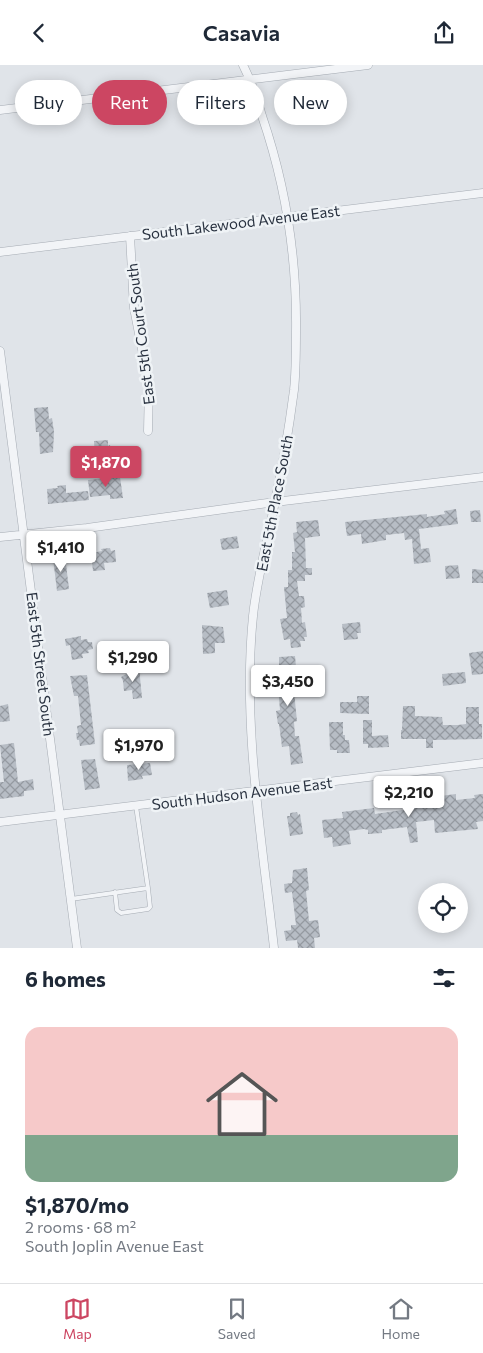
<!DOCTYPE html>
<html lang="en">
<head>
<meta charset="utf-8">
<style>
  body { margin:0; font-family:Commissioner,sans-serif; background:#f6f6f7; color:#1f2937; height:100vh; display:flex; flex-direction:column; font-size:19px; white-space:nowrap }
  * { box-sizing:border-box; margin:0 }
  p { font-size:16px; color:#747a83 }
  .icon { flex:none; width:28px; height:28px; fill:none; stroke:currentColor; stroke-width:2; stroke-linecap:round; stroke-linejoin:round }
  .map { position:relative; height:883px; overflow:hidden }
  .sheet { display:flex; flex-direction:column; background:#fff; flex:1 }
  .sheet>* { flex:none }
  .banner { position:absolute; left:15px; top:15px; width:454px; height:45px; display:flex; gap:10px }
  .fabs { position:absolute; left:418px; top:818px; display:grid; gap:10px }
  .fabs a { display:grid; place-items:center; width:50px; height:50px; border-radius:50%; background:#fff; box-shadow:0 2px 12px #0003; font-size:25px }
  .price { position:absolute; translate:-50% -42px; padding:0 11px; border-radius:5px; background:#fff; color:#222; font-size:16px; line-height:32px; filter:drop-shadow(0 1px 2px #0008) }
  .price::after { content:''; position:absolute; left:50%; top:30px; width:15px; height:11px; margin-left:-8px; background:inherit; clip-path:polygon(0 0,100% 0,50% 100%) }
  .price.active { background:#cc4662; color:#fff }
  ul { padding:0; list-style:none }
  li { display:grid; align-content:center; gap:10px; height:265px; padding:0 25px }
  li span { display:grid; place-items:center; height:155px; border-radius:15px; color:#555 }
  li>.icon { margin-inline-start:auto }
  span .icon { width:90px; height:90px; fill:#fffc; stroke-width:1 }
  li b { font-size:21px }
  h2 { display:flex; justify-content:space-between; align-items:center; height:60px; padding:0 25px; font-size:21px }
  .tag { padding:0 18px; border-radius:22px; background:#fff; box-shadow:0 2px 12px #0003; font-size:18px; line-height:45px }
  .tag.active { background:#cc4662; color:#fff }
  header { display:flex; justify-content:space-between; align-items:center; height:65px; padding:0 25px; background:#fff; font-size:22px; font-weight:600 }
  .dock { display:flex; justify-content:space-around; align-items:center; height:70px; border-top:1px solid #e0e1e3; background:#fff; font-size:14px; color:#747a83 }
  .dock a { display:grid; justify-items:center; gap:2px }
  .dock .active { color:#cc4662 }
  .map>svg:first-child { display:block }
</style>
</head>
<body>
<header><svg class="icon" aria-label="back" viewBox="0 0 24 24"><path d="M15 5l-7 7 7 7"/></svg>Casavia<svg class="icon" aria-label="share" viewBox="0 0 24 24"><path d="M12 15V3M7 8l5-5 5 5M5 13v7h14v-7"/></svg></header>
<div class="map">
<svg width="483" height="883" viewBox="0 0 483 883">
  <defs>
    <pattern id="building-cross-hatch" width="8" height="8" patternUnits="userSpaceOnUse" patternTransform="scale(1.25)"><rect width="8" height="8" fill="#b7bdc5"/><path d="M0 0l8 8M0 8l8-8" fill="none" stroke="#959aa1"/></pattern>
  </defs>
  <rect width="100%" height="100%" fill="#e0e4e9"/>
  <!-- building -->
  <path fill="url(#building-cross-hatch)" d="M48,342L49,354L52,353L54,367L53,387L40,389L39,367H36L34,343Z
    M108,375V381L110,380L112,392L95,394L94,376Z
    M120,412L123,433L110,434V430L90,432L88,415Z
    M66,420V428L88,426L89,435L48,439L47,424L58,423L57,421Z
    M456,444L458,459L419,464L421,484L429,483L431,497L414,499L412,474L405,475L404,468L386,470V475L362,479L361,469L347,471L345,457L427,449V452L445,449L444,446Z
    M480,445L481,457H471L470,446Z
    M318,455L320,471L305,473L306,503H312V510H305V516H297L299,531H304L305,542L301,543L302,558L305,557L307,572H304L305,576H300L301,582L291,583L290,574L284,575L280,554L287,553L284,522H288V505H292V487H295L293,468L297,467L296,457Z
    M237,471L239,483L222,485L220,474Z
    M110,483L111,486L115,485L116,497L104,498L105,505L93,506L91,488L102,486L101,484Z
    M62,489V492L65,491L69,524L57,526L53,493H54V490Z
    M458,500L460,513L446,514L445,501Z
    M472,504L483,505V518H472Z
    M227,525L229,540L210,543L207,528Z
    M360,557L361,568H357L358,574L344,575L342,559Z
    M202,560L223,562L225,578H215V588L203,589Z
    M81,571V575L87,574L88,577H92L93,584L88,585L89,588L82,589L83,593L72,595L70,580L66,581L65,574Z
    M483,586V609L472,610L469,588Z
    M295,591L296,602L298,601L300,616L293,617L297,656L294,657L295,671H299L303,698L291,700L289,681L282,682L279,659H278L276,646L280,645L278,621L271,622L270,613L279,612V592Z
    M139,602L142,633L133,634L132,625L124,626L123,616L121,612Z
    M465,607L466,618L443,621L442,609Z
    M87,610L95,679L80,681L79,675H77L76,668H78L77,661L81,660L78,631H74L70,611Z
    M357,631H369V649L340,648V637H357Z
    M8,639L10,656L0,657V641Z
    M403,641H415V651L442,652L443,660H458L466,659V642H479V659H482V674L433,675V683H426V674H401V665H402Z
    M363,655H372V671L388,670L389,682L368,683V679H363Z
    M329,657H343V670H345V675H349L350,688H337V685H330Z
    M14,678L18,717L33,714L34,725L24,726V731L0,734V717H4L0,680Z
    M95,694L100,723L85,725L81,695Z
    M150,698L152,710L142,711L143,714L128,716L127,700Z
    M456,729V735L475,733L474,730L483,729V756L476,757L478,764L435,768L434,755L416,757L418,777L410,778L407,762L382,765V768L368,769V765L364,764L349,766L351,779L333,782L332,772L324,773L322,755L343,753L342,747L374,743L375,749L410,744L409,735Z
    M297,747L298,750L300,749L303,769L290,771L287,751H290V748Z
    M307,803L309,825L306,826L309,856L318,855L320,872L314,873L315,883H298L297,875L286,876L284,866L291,865V860H296L292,827L285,828L284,819L292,818L293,805Z"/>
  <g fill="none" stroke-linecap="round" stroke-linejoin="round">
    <defs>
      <path id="service" d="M115,827L117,845L121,848L148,844L150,842L148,823
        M71,834L148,823L136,741"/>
      <path id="minor" d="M243,0C251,16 257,33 262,51C286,121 297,193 296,267C296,286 296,306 294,325C289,363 283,400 275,436C268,475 257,512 253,551C242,659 262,775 274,883
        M0,45L368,0
        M130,171L134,243L149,320L148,366
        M0,187L483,128
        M0,286L77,883
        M0,472L87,463L275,437L483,412
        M0,757L483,698"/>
    </defs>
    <!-- service casing -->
    <use href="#service" stroke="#a5abb3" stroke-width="5"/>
    <!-- minor casing -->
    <use href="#minor" stroke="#a5abb3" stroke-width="9"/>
    <!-- service -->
    <use href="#service" stroke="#f2f4f7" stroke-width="4"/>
    <!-- minor -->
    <use href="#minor" stroke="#f2f4f7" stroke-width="8"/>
  </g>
  <g text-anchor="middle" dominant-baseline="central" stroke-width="5" stroke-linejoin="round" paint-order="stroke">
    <!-- street labels -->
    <g font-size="15" fill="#293240" stroke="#eff3f6">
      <text transform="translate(241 157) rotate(-7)">South Lakewood Avenue East</text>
      <text transform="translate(140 269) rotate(-97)">East 5th Court South</text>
      <text transform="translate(274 438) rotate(-79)">East 5th Place South</text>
      <text transform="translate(41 599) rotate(83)">East 5th Street South</text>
      <text transform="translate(242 728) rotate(-7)">South Hudson Avenue East</text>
    </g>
  </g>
</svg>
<div class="fabs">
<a><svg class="icon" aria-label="locate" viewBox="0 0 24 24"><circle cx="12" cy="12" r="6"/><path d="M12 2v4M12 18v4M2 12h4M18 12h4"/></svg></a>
</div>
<b class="price active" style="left:106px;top:423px">$1,870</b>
<b class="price" style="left:61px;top:508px">$1,410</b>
<b class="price" style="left:133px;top:618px">$1,290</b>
<b class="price" style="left:288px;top:642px">$3,450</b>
<b class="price" style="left:139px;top:706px">$1,970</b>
<b class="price" style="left:409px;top:753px">$2,210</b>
<div class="banner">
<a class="tag">Buy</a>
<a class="tag active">Rent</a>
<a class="tag">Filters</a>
<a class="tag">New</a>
</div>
</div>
<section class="sheet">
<h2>6 homes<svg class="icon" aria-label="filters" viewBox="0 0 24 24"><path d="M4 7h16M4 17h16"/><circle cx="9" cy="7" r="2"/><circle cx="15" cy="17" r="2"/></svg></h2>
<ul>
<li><span style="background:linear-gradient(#f6c9c9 70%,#7fa58c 0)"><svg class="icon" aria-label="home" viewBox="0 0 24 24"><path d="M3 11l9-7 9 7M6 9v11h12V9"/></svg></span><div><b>$1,870/mo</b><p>2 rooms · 68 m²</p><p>South Joplin Avenue East</p></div></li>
</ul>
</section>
<nav class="dock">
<a class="active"><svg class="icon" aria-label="map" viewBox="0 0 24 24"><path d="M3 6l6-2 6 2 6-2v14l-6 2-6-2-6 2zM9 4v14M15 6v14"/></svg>Map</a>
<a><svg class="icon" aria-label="saved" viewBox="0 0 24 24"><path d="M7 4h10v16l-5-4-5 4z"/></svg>Saved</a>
<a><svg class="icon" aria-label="home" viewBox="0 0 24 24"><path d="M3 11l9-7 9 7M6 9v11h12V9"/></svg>Home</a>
</nav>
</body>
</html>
